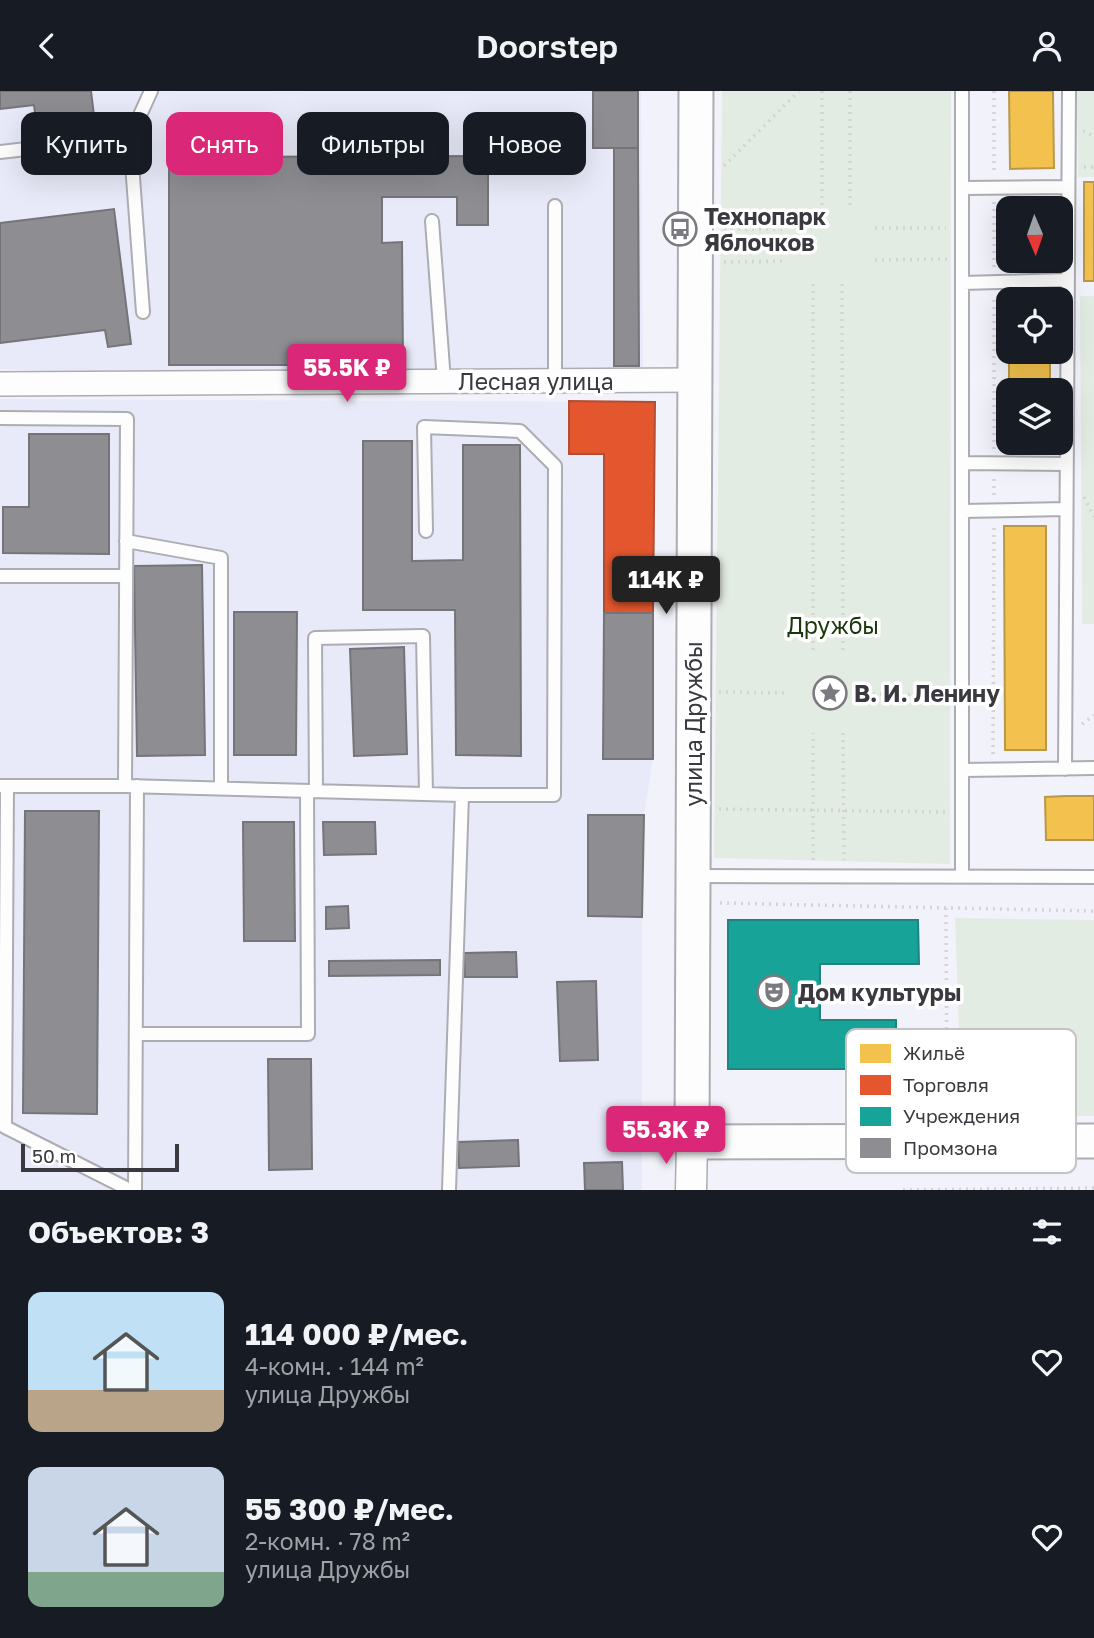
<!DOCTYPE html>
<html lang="ru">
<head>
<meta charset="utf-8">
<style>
  body { margin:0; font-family:"Golos Text",sans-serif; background:#242831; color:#f1f3f6; height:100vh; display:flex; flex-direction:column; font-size:26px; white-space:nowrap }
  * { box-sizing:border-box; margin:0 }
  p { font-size:23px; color:#9ea1a6 }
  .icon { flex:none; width:38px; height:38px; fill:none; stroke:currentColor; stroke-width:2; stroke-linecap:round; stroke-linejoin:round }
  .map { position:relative; height:1099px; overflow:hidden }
  .details { display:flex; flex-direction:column; background:#171b24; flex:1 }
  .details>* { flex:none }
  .top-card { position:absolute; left:21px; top:21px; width:700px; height:63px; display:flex; gap:14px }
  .needle { width:46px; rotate:178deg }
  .controls { position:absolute; left:996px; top:105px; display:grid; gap:14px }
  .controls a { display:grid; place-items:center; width:77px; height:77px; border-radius:14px; background:#171b24; box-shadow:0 7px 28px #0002; font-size:35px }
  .scale { position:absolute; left:21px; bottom:18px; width:158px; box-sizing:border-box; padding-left:7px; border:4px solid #39393f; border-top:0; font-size:19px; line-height:24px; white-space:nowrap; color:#39393f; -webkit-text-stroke:5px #fff; paint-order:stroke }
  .price { position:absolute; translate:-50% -60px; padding:0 16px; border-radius:7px; background:#db2777; color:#fff; font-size:23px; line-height:46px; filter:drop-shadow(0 2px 4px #0008) }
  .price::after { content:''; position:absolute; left:50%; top:42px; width:21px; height:16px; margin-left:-10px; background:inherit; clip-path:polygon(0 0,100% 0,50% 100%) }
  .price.on { background:#222; color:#fff }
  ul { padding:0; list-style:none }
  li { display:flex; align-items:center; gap:21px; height:175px; padding:0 28px }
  li span { display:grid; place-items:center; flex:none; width:196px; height:140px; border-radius:14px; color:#555 }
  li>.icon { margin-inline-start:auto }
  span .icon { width:84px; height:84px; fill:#fffc; stroke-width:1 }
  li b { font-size:30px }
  h2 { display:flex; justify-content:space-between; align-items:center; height:84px; padding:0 28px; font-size:30px }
  .pill { padding:0 24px; border-radius:14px; background:#171b24; box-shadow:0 7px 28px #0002; font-size:24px; line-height:63px }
  .pill.on { background:#db2777; color:#fff }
  header { display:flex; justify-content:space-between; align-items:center; height:91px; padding:0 28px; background:#171b24; font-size:32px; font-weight:600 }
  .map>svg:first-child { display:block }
</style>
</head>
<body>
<header><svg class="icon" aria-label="back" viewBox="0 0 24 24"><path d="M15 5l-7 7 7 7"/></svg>Doorstep<svg class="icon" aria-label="person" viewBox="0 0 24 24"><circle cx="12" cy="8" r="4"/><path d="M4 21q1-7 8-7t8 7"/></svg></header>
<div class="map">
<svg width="1094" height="1099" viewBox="0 0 1094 1099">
  <rect width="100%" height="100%" fill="#f2f3fa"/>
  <!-- built -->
  <path fill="#e9eaf9" d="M0,0H641L643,279L125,283L0,278Z
    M0,308L655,311L653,668L644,724L642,826V1099H0Z"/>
  <!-- green -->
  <path fill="#e3ece2" d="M722,0H951L950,773L714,767Z
    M1077,0H1094V86H1078Z
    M1080,205H1094V533H1082Z
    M955,827L1094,829V1025H962Z"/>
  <!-- homes -->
  <path fill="#f2c14e" stroke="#ba984a" stroke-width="2" d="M1009,0H1053L1054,77L1010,78Z
    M1084,91H1094V190H1084Z
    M1009,261H1050V299H1009Z
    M1004,435H1046V659H1005Z
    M1066,705H1094V749H1046L1045,706Z"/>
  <!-- shops -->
  <path fill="#e4572e" stroke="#b14e33" stroke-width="2" d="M569,310L655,311L653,522H604V363H569Z"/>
  <!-- public -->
  <path fill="#17a398" stroke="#21837d" stroke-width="2" d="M728,829H918L919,873H820V929H896V978H728Z"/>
  <!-- industry -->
  <path fill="#8d8d92" stroke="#747479" stroke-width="2" d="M0,0H91L95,33L37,40L34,14L0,18Z
    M593,0H638V57H593Z
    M614,57H638L639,275H614Z
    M488,65V134H457V106H382V152L402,151L403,274H169V66Z
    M114,118L131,253L108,256L105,239L0,252V132Z
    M29,343H109V463L3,462V416H29Z
    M363,350H412V470L463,469V354H520L521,665L456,664L455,519H363Z
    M202,474L205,664L137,665L134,475Z
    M234,521H297L296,664H234Z
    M604,522H653V668H603Z
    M404,556L407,663L354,665L350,558Z
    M25,720H99L97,1023L23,1022Z
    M588,724H644L642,826L588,825Z
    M243,731H294L295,850H244Z
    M323,731H375L376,763L324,764Z
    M348,815L349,837L326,838V816Z
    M516,861L517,886H465L464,862Z
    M440,869V884L329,885V870Z
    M596,890L598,969L560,970L557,891Z
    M268,968H311L312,1078L269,1079Z
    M518,1049L519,1075L459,1077L458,1051Z
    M622,1071L623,1099H585L584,1072Z"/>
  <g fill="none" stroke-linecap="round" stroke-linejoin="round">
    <defs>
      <path id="service" d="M962,0V785
        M0,61L130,46
        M962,97L1068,96
        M555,115V290
        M432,130L444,290
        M962,192L1067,189
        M143,221L130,46L151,0
        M0,327L127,328L125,695
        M962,372L1066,373
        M962,420L1066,418
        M426,440L424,336L520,340L555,375L554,704H462L449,1099
        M126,450L221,467V697
        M0,485H126
        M1065,678L1069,0
        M962,679L1094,677
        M1,695H125L462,704
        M7,695L5,1036L130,1099
        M316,700L315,547L423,545L426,703
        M693,785L1094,786
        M136,943H308L307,700
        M135,1099L137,695"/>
      <path id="minor" d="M0,293L694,289"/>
      <path id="tertiary" d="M691,1099L692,1051"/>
      <path id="secondary" d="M696,0L692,1051L1094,1050"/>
    </defs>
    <!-- service casing -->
    <use href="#service" stroke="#acadb2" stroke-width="16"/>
    <!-- minor casing -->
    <use href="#minor" stroke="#acadb2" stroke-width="26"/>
    <!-- tertiary casing -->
    <use href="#tertiary" stroke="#acadb2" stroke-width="33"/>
    <!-- secondary casing -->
    <use href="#secondary" stroke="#acadb2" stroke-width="37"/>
    <!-- path -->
    <path stroke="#d4d4d6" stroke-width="3.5" stroke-dasharray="2 5" stroke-linecap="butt" d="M850,0V114
      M994,0V82
      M1083,40L1094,45
      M724,75L799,0
      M1084,76H1094
      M822,114V0
      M875,137H946
      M724,138H786
      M875,169L947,168
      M724,171L786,170
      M994,176V111
      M813,193V563
      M842,193L843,563
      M994,358V205
      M994,404V387
      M1084,406L1094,426
      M719,601L784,602
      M873,603L946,604
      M1082,633L1094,624
      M843,642L844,769
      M993,663L994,436
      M719,718L946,721
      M813,769V642
      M720,812L1094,820
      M946,817L947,1023
      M903,1099L1094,1097"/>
    <!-- service -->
    <use href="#service" stroke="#fdfdfe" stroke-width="12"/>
    <!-- minor -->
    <use href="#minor" stroke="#fdfdfe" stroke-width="23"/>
    <!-- tertiary -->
    <use href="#tertiary" stroke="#fdfdfe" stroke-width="30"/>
    <!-- secondary -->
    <use href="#secondary" stroke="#fdfdfe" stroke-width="33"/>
  </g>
  <!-- icons -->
  <defs>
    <symbol id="bus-ring" viewBox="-11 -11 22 22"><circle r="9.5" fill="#fff" stroke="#7a7a80" stroke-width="1.5"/><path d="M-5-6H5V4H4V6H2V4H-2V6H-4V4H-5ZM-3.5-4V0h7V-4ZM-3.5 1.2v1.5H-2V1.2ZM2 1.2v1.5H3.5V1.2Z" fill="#7a7a80"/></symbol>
    <symbol id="sight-ring" viewBox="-11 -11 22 22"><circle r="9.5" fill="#fff" stroke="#7a7a80" stroke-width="1.5"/><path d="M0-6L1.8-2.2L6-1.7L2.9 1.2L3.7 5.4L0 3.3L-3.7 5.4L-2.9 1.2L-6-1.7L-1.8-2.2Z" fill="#7a7a80"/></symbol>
    <symbol id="theatre-ring" viewBox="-11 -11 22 22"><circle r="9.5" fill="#fff" stroke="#7a7a80" stroke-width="1.5"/><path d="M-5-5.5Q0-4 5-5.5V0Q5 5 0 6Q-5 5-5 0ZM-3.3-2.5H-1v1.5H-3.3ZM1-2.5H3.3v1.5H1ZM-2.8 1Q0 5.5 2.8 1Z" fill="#7a7a80"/></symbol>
  </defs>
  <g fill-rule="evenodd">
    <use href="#bus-ring" x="661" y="119" width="38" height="38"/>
    <use href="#sight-ring" x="811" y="583" width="38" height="38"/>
    <use href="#theatre-ring" x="755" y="882" width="38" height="38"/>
  </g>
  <g text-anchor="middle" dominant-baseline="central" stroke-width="7" stroke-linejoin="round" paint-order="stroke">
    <!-- poi labels -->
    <g font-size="23" font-weight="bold" fill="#39393f" stroke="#fff" text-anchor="start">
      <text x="704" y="125">Технопарк<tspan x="704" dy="26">Яблочков</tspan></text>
      <text x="854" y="602">В. И. Ленину</text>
      <text x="798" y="901">Дом культуры</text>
    </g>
    <!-- street labels -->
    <g font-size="23" fill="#39393f" stroke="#fff">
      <text x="536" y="290">Лесная улица</text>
      <text transform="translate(693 633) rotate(-90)">улица Дружбы</text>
    </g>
    <!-- park labels -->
    <g font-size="23" fill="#1a3709" stroke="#fff">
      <text x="833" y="534">Дружбы</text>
    </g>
  </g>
  <!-- legend -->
  <rect x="846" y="938" width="230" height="144" rx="10" fill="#fff" stroke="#c4c4c5" stroke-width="2"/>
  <rect x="860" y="953" width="31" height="19" fill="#f2c14e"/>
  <rect x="860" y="984" width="31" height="20" fill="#e4572e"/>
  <rect x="860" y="1016" width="31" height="19" fill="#17a398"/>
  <rect x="860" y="1047" width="31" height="20" fill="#8d8d92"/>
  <g font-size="19" fill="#39393f">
    <text x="903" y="969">Жильё</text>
    <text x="903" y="1001">Торговля</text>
    <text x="903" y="1032">Учреждения</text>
    <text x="903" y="1064">Промзона</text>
  </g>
</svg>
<div class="controls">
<a><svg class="needle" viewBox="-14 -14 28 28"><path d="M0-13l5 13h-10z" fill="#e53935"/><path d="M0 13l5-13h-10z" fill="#9ea1a6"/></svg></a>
<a><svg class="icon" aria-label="locate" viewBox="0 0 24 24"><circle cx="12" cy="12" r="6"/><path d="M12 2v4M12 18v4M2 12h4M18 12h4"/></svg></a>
<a><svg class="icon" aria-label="layers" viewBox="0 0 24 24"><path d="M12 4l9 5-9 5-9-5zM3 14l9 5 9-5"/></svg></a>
</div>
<div class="scale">50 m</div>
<b class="price" style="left:347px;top:313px">55.5K ₽</b>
<b class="price on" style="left:666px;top:525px">114K ₽</b>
<b class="price" style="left:666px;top:1075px">55.3K ₽</b>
<div class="top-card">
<a class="pill">Купить</a>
<a class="pill on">Снять</a>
<a class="pill">Фильтры</a>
<a class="pill">Новое</a>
</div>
</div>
<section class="details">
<h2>Объектов: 3<svg class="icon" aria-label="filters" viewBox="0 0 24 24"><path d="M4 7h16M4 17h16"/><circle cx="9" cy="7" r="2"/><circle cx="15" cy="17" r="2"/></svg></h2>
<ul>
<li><span style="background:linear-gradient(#bfe0f5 70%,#b9a48a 0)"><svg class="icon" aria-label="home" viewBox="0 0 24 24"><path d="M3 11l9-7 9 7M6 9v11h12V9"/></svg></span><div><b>114 000 ₽/мес.</b><p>4-комн. · 144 m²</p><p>улица Дружбы</p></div><svg class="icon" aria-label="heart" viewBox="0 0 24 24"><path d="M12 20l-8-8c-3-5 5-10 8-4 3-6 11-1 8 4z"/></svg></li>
<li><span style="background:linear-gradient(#c9d6e8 75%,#7fa58c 0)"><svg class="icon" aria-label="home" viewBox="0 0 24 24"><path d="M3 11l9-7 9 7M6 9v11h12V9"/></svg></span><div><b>55 300 ₽/мес.</b><p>2-комн. · 78 m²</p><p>улица Дружбы</p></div><svg class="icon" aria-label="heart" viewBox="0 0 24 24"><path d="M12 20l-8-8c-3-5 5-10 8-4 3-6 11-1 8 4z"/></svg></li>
</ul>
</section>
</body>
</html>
